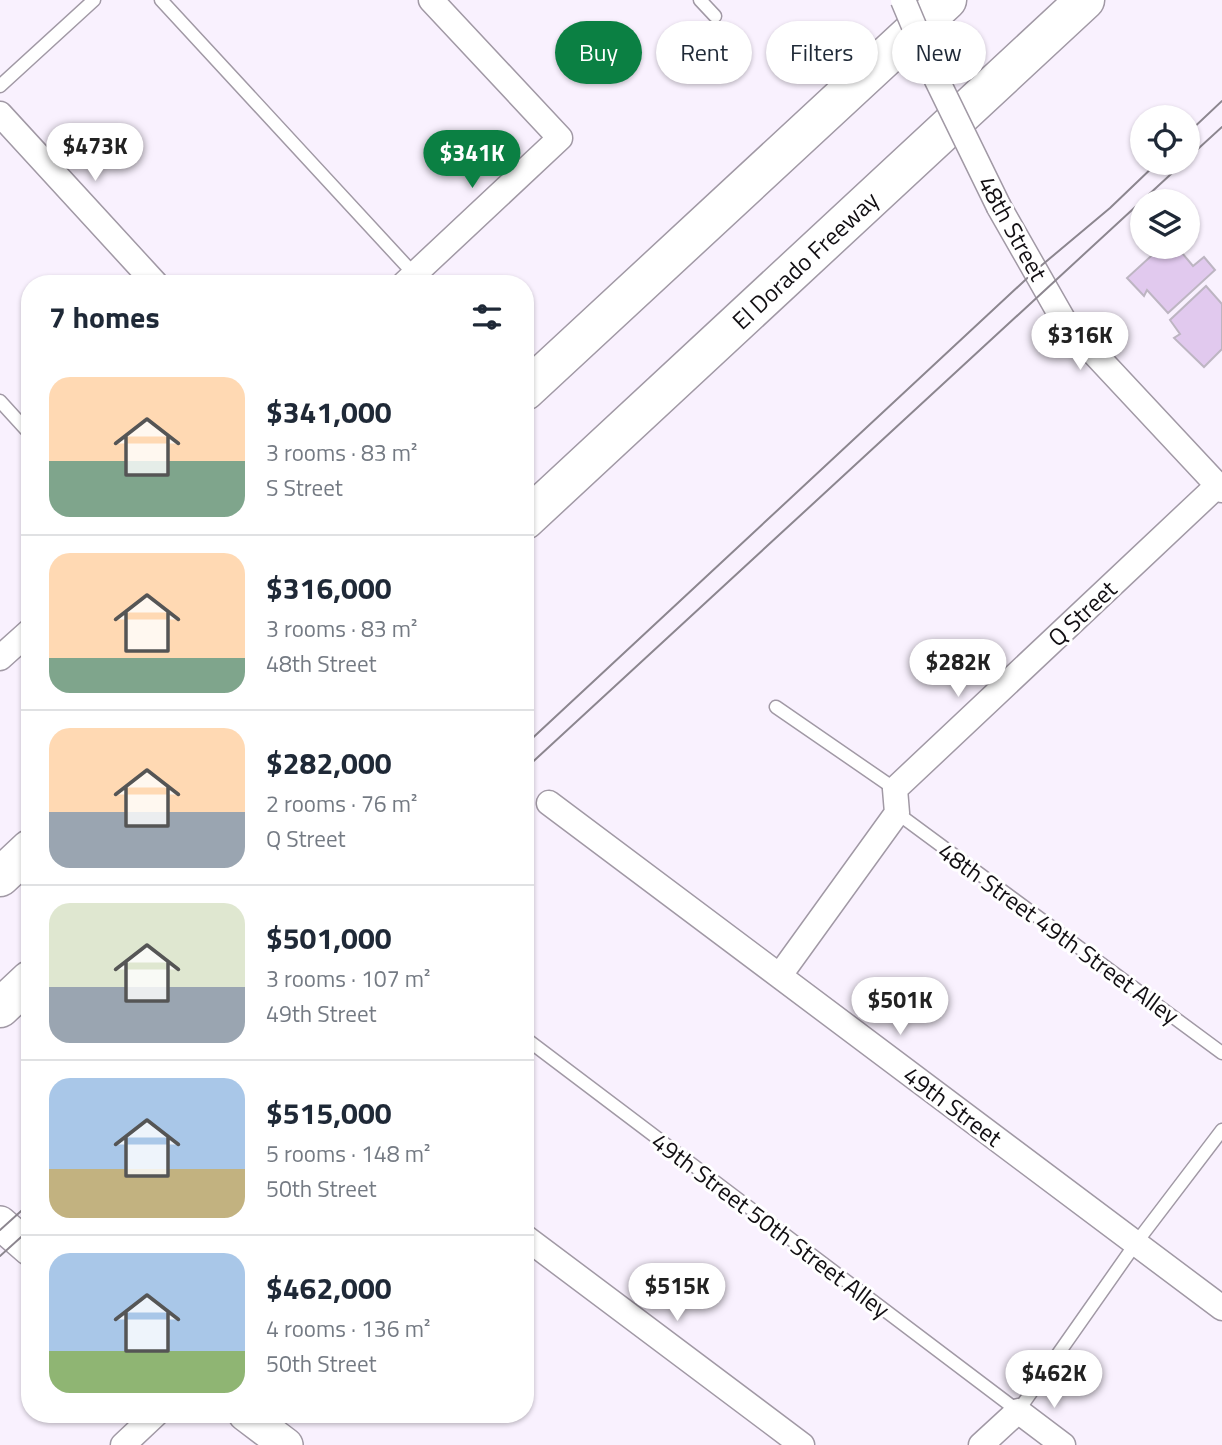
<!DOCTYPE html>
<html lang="en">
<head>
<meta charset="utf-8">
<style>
  body { margin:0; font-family:"Titillium Web",sans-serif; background:#f2f2f3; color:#1f2937; height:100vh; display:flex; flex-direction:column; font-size:26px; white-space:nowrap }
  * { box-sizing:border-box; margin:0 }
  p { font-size:23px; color:#747a83 }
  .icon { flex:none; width:38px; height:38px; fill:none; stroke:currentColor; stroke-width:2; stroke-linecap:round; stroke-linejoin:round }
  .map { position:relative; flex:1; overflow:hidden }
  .drawer { position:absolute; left:21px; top:275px; width:513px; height:1148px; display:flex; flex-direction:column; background:#fff; border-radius:28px; box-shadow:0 2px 5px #0004 }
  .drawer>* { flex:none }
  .top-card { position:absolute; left:555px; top:21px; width:562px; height:63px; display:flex; gap:14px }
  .buttons { position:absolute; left:1130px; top:105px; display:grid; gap:14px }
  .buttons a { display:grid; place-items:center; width:70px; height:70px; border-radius:50%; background:#fff; box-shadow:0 2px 5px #0004; font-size:35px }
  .price { position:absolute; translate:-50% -60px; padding:0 16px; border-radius:24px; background:#fff; color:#222; font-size:23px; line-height:46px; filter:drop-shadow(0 2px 4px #0008) }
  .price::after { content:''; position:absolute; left:50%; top:42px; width:21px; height:16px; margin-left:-10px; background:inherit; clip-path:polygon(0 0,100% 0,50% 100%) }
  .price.on { background:#0b8043; color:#fff }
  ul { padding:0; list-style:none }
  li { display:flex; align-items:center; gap:21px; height:175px; padding:0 28px }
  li+li { border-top:2px solid #e0e1e3 }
  li span { display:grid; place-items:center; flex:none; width:196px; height:140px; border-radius:21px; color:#555 }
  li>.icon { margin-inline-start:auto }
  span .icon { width:84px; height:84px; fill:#fffc; stroke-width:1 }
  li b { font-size:30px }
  h2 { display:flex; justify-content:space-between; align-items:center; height:84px; padding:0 28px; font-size:30px }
  .tag { padding:0 24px; border-radius:32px; background:#fff; box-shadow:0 2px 5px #0004; font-size:24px; line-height:63px }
  .tag.on { background:#0b8043; color:#fff }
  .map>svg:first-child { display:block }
</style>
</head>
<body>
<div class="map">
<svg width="1222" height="1445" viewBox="0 0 1222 1445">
  <rect width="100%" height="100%" fill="#f9f1fe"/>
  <!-- building -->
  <path fill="#e1c9ee" stroke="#bdb5c2" stroke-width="2" d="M1161,247H1177L1193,266L1204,257L1215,270L1168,313L1147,290L1144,296L1127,278Z
    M1206,286L1222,304V349L1204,367L1174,338L1180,334L1170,320Z"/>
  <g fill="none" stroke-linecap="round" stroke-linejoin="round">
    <defs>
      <path id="lane" d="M161,0L414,274
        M700,0L715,16
        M0,86L94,0
        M0,401L30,434
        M776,707L895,789
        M897,813L1222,1053
        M525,1038L1018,1411L1136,1243L1222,1130"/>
      <path id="street" d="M0,114L156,284
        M999,207L1064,321L1222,490
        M404,284L560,138L431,0
        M0,658L30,631
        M549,803L1222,1308
        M780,975L897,813L895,789L1218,485
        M525,1237L802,1445
        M123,1445L156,1414
        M981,1445L1018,1411L1063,1445"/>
      <path id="secondary" d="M0,1223L30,1249
        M245,1414L286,1445"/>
      <path id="highway" d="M525,391L947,0
        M525,520L1085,0
        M0,877L30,849
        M0,1008L30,980"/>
    </defs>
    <!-- lane casing -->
    <use href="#lane" stroke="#a199a5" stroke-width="15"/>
    <!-- street casing -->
    <use href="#street" stroke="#a199a5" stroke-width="27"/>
    <!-- secondary casing -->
    <use href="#secondary" stroke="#a199a5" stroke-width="36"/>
    <!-- highway casing -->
    <use href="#highway" stroke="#a199a5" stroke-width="41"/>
    <!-- lane -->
    <use href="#lane" stroke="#fff" stroke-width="12"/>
    <!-- street -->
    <use href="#street" stroke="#fff" stroke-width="24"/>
    <!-- secondary -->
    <use href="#secondary" stroke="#fff" stroke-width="33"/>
    <!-- highway -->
    <use href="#highway" stroke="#fff" stroke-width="38"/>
    <!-- tram -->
    <path stroke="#8c868f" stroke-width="2" d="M1188,133L1222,101
      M1188,158L1222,127
      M525,745L1036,270L1110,208L1157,163
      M525,769L1183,163
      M0,1230L30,1203
      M0,1256L30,1229"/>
    <defs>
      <path id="street-bridge" d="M903,0L935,76L999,207"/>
    </defs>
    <!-- street-bridge casing -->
    <use href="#street-bridge" stroke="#a199a5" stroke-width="27" stroke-linecap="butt"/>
    <!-- street-bridge -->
    <use href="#street-bridge" stroke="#fff" stroke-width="24"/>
  </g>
  <g text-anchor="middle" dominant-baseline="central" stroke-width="6" stroke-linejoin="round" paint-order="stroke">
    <!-- street labels -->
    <g font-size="24" fill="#120f13" stroke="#fff">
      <text transform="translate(1013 228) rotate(61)">48th Street</text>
      <text transform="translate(805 260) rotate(-43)">El Dorado Freeway</text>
      <text transform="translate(1082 613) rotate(-43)">Q Street</text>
      <text transform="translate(1059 933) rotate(36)">48th Street 49th Street Alley</text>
      <text transform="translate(953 1106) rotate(37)">49th Street</text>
      <text transform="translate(771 1225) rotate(37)">49th Street 50th Street Alley</text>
    </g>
  </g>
</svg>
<div class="buttons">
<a><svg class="icon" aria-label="locate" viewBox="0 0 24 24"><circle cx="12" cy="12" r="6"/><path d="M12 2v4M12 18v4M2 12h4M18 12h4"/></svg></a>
<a><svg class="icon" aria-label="layers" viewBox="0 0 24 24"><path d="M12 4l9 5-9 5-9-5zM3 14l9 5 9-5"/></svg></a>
</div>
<b class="price" style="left:95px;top:183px">$473K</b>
<b class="price on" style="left:472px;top:190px">$341K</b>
<b class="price" style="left:1080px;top:372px">$316K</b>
<b class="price" style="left:958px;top:699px">$282K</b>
<b class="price" style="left:900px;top:1037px">$501K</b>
<b class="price" style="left:677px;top:1323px">$515K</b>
<b class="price" style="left:1054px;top:1410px">$462K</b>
<div class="top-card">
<a class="tag on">Buy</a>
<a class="tag">Rent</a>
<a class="tag">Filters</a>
<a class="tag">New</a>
</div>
<section class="drawer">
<h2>7 homes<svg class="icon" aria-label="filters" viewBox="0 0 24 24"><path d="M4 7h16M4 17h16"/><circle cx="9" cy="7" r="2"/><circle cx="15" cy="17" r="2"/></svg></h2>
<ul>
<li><span style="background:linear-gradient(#ffd9b3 60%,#7fa58c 0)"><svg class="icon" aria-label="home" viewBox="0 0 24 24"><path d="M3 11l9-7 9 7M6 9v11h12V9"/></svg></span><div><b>$341,000</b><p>3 rooms · 83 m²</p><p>S Street</p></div></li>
<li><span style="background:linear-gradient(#ffd9b3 75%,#7fa58c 0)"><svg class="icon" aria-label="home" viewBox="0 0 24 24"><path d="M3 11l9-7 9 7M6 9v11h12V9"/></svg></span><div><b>$316,000</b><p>3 rooms · 83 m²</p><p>48th Street</p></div></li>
<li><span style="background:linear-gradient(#ffd9b3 60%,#9aa5b1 0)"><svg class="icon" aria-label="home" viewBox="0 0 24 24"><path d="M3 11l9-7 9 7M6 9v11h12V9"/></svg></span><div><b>$282,000</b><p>2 rooms · 76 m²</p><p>Q Street</p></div></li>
<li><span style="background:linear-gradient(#dfe7d0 60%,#9aa5b1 0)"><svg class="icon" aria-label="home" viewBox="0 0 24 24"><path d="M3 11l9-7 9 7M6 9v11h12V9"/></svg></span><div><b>$501,000</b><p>3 rooms · 107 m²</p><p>49th Street</p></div></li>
<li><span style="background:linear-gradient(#a9c7e8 65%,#c2b280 0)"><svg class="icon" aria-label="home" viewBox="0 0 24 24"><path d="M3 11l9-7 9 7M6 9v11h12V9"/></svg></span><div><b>$515,000</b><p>5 rooms · 148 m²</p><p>50th Street</p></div></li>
<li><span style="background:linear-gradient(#a9c7e8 70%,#8fb573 0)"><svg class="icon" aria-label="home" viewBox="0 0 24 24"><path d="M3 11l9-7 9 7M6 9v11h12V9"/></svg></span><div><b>$462,000</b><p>4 rooms · 136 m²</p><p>50th Street</p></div></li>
</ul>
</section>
</div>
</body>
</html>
